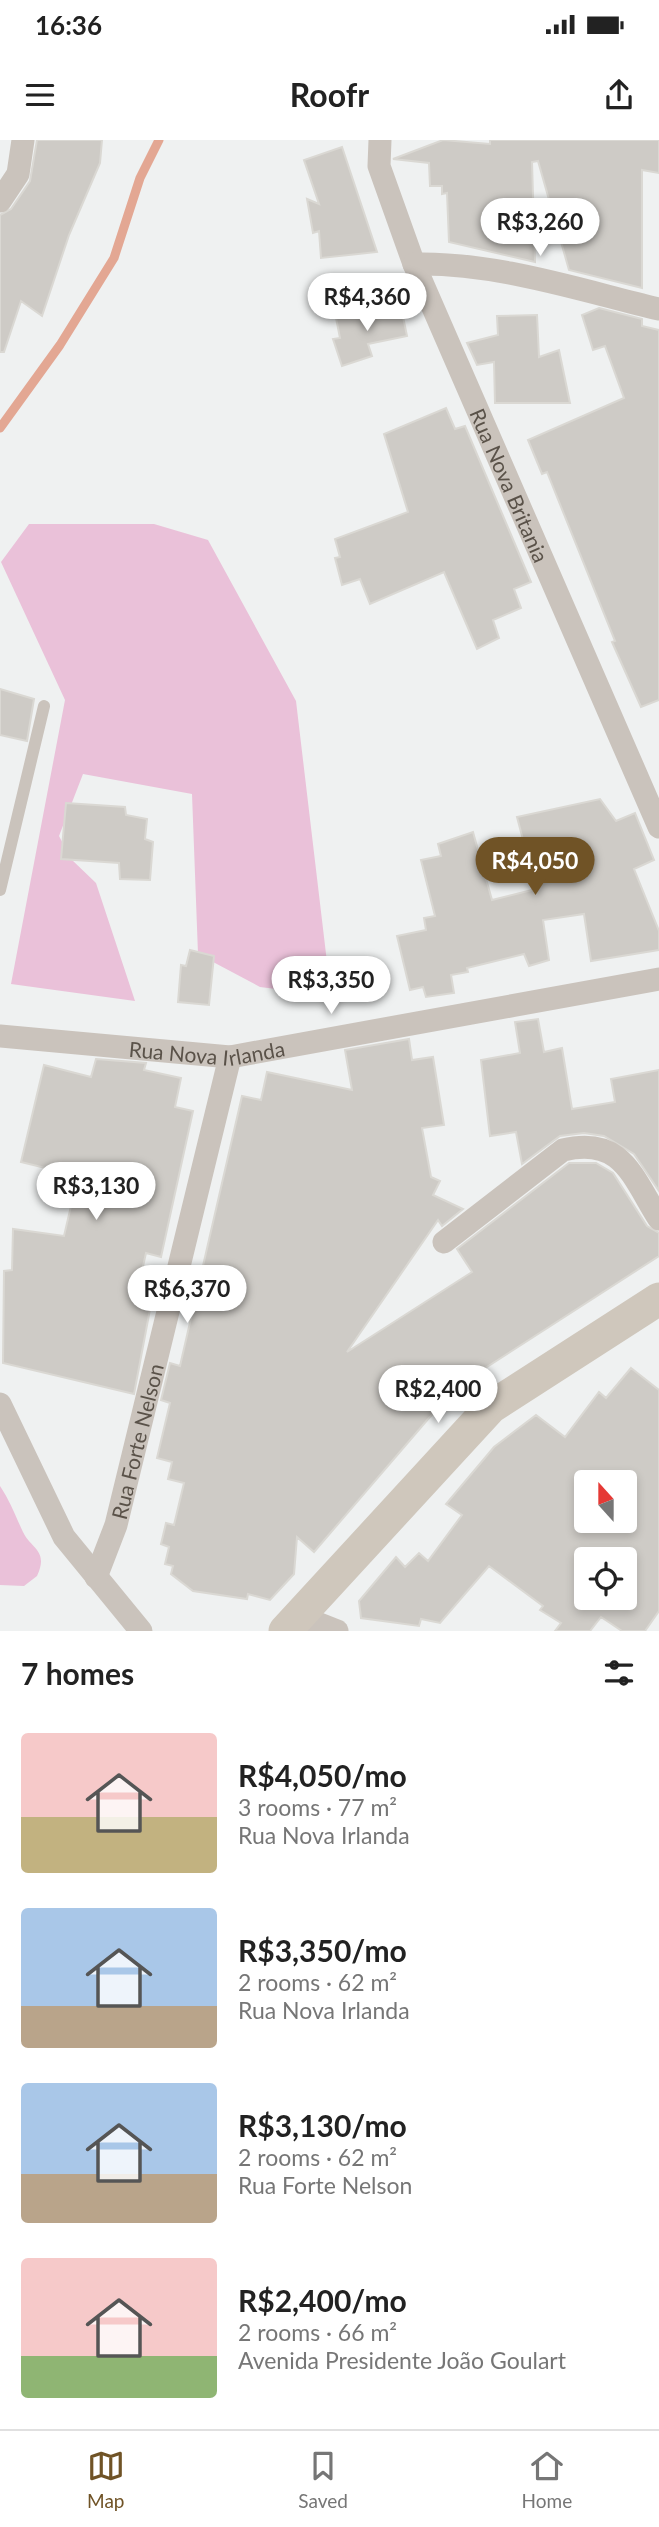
<!DOCTYPE html>
<html lang="en">
<head>
<meta charset="utf-8">
<style>
  body { margin:0; font-family:Lato,sans-serif; background:#f2f2f2; color:#222; height:100vh; display:flex; flex-direction:column; font-size:26px; white-space:nowrap }
  * { box-sizing:border-box; margin:0 }
  p { font-size:23px; color:#767676 }
  .icon { flex:none; width:38px; height:38px; fill:none; stroke:currentColor; stroke-width:2; stroke-linecap:round; stroke-linejoin:round }
  .map { position:relative; height:1491px; overflow:hidden }
  .side { display:flex; flex-direction:column; background:#fff; flex:1 }
  .side>* { flex:none }
  .needle { width:46px; rotate:339deg }
  .fabs { position:absolute; left:574px; top:1330px; display:grid; gap:14px }
  .fabs a { display:grid; place-items:center; width:63px; height:63px; border-radius:7px; background:#fff; box-shadow:0 4px 10px #0003; font-size:35px }
  .price { position:absolute; translate:-50% -60px; padding:0 16px; border-radius:24px; background:#fff; color:#222; font-size:23px; line-height:46px; filter:drop-shadow(0 2px 4px #0008) }
  .price::after { content:''; position:absolute; left:50%; top:42px; width:21px; height:16px; margin-left:-10px; background:inherit; clip-path:polygon(0 0,100% 0,50% 100%) }
  .price.selected { background:#705326; color:#fff }
  ul { padding:0; list-style:none }
  li { display:flex; align-items:center; gap:21px; height:175px; padding:0 21px }
  li span { display:grid; place-items:center; flex:none; width:196px; height:140px; border-radius:7px; color:#555 }
  li>.icon { margin-inline-start:auto }
  span .icon { width:84px; height:84px; fill:#fffc; stroke-width:1 }
  li b { font-size:30px }
  h2 { display:flex; justify-content:space-between; align-items:center; height:84px; padding:0 21px; font-size:30px }
  .status { display:flex; justify-content:space-between; align-items:center; height:49px; padding:0 35px; background:#fff; direction:ltr }
  .status svg { height:19px; fill:currentColor }
  header { display:flex; justify-content:space-between; align-items:center; height:91px; padding:0 21px; background:#fff; font-size:32px; font-weight:700 }
  .tabs { display:flex; justify-content:space-around; align-items:center; height:98px; border-top:2px solid #e0e0e0; background:#fff; font-size:19px; color:#767676 }
  .tabs a { display:grid; justify-items:center; gap:4px }
  .tabs .selected { color:#705326 }
  .map>svg:first-child { display:block }
</style>
</head>
<body>
<div class="status"><b>16:36</b><svg viewBox="0 0 49 12"><path d="M0 12V9h3v3zM5 12V6h3v6zM10 12V3h3v9zM15 12V0h3v12zM26 1h20v11H26zM47 4h2v5h-2z"/></svg></div>
<header><svg class="icon" aria-label="menu" viewBox="0 0 24 24"><path d="M4 6h16M4 12h16M4 18h16"/></svg>Roofr<svg class="icon" aria-label="share" viewBox="0 0 24 24"><path d="M12 15V3M7 8l5-5 5 5M5 13v7h14v-7"/></svg></header>
<div class="map">
<svg width="659" height="1491" viewBox="0 0 659 1491">
  <rect width="100%" height="100%" fill="#eff1f1"/>
  <!-- green -->
  <path fill="#eac1d9" d="M29,384H154L208,400L296,561L331,856L260,847L198,814L192,654L83,634L59,696L71,719L96,743L135,861L11,844L65,560L1,422Z
    M0,1346C10,1361 15,1375 23,1392C31,1409 49,1410 37,1436L24,1446L0,1445Z"/>
  <g fill="none" stroke-linecap="round" stroke-linejoin="round">
    <!-- stream -->
    <path stroke="#e3a793" stroke-width="9" d="M0,288L60,205L114,118L140,38L159,0"/>
  </g>
  <!-- building -->
  <path fill="#cecbc6" stroke="#dad8d3" stroke-width="2" fill-rule="evenodd" d="M37,0H102L100,23L69,95L42,176L21,161L4,212H0V75L11,69L30,41Z
    M443,0L490,4V0H659V33L642,30V148L569,130L538,21L532,22L535,122L449,102L447,53L442,54V46H430L429,23L393,19Z
    M342,7L377,112L321,118L319,91L313,93L307,59L319,64L304,20Z
    M401,167L407,196L368,204L372,216L342,226L333,199L340,198L336,178Z
    M599,168L642,179V186L659,190V560L641,567L612,502L615,501L547,332L542,334L528,300L624,258L605,206L593,210L582,175Z
    M537,175L539,217L559,210L570,263H495L494,222L477,225L467,203L498,195L497,176Z
    M446,268L455,289L465,286L531,442L514,449L521,468L493,480L499,498L477,509L444,432L370,464L360,439L342,445L335,418L340,417L335,399L408,372L384,294Z
    M0,549L34,559L27,601L0,595Z
    M600,659L616,681L635,673L654,720L634,729L659,791V810L591,821L584,774L543,780L549,820L529,826L524,814L467,828L468,832L451,835L454,853L426,857L423,847L410,850L397,796L426,790L424,778L435,776L421,720L441,716L438,704L473,692L492,760L536,749L517,677Z
    M66,663L125,667L126,675L147,679L145,699L153,702L150,740L120,739L119,723L61,719Z
    M190,810L214,816L209,865L178,862L181,825L186,826Z
    M538,879L544,912L562,908L572,969L615,962L611,939L659,930V1051L634,1014L604,996L584,993L560,996L522,1024L516,992L490,996L481,920L520,913L515,882Z
    M409,899L412,920L433,917L444,985L422,988L431,1037L440,1041L433,1055L463,1069L442,1086L438,1080L347,1212L472,1132L457,1109L569,1023H596L613,1033L647,1086L659,1093V1116L473,1236L429,1278L314,1412L297,1397L294,1434L270,1460L248,1454L247,1459L193,1451L171,1434L173,1426L165,1424L169,1407L161,1404L166,1383L174,1385L184,1343L168,1339L172,1322L157,1318L170,1263L161,1260L170,1223L180,1226L242,956L261,960L267,932L352,950L345,910Z
    M96,919L146,923L144,930L181,938L175,967L193,971L161,1117L146,1113L135,1162L151,1164L134,1254L3,1223L4,1131L12,1130L13,1089L64,1096L78,1036L21,1022L44,925L91,937Z
    M631,1228L659,1250V1471L645,1491H622L601,1477L590,1491H555L561,1483L540,1470L543,1466L489,1426L440,1483L421,1479L419,1486L361,1478L359,1461L396,1417L405,1427L419,1413L428,1421L462,1375L446,1364L494,1307L536,1275L565,1297L599,1252L606,1258ZM586,1342H625V1381H586ZM586,1419H625V1458H586Z"/>
  <g fill="none" stroke-linecap="round" stroke-linejoin="round">
    <!-- lane -->
    <path stroke="#cac3bc" stroke-width="12" d="M0,750L44,566"/>
    <!-- street -->
    <g stroke="#cac3bc" stroke-width="23">
      <path id="s1" d="M380,0L379,26L414,124L659,687"/>
      <path d="M0,61L18,34L23,0"/>
      <path d="M414,124C496,122 579,150 659,169"/>
      <path id="s2" d="M0,896L230,917L659,839"/>
      <path d="M444,1102L563,1010C622,996 632,1036 659,1079"/>
      <path d="M0,1264L64,1397L141,1491"/>
      <path id="s3" d="M96,1437L116,1385L230,917"/>
      <path d="M299,1476L337,1491"/>
    </g>
    <!-- secondary -->
    <path stroke="#cfc7bc" stroke-width="33" d="M285,1491L491,1267L659,1159"/>
  </g>
  <g text-anchor="middle" dominant-baseline="central" stroke-width="5" stroke-linejoin="round" paint-order="stroke">
    <!-- street labels -->
    <g font-size="21" fill="#5a5249" stroke="#fff">
      <text stroke="none"><textPath href="#s1" startOffset="371">Rua Nova Britania</textPath></text>
      <text stroke="none"><textPath href="#s2" startOffset="208">Rua Nova Irlanda</textPath></text>
      <text stroke="none"><textPath href="#s3" startOffset="142">Rua Forte Nelson</textPath></text>
    </g>
  </g>
</svg>
<div class="fabs">
<a><svg class="needle" viewBox="-14 -14 28 28"><path d="M0-13l5 13h-10z" fill="#e53935"/><path d="M0 13l5-13h-10z" fill="#767676"/></svg></a>
<a><svg class="icon" aria-label="locate" viewBox="0 0 24 24"><circle cx="12" cy="12" r="6"/><path d="M12 2v4M12 18v4M2 12h4M18 12h4"/></svg></a>
</div>
<b class="price" style="left:540px;top:118px">R$3,260</b>
<b class="price" style="left:367px;top:193px">R$4,360</b>
<b class="price selected" style="left:535px;top:757px">R$4,050</b>
<b class="price" style="left:331px;top:876px">R$3,350</b>
<b class="price" style="left:96px;top:1082px">R$3,130</b>
<b class="price" style="left:187px;top:1185px">R$6,370</b>
<b class="price" style="left:438px;top:1285px">R$2,400</b>
</div>
<section class="side">
<h2>7 homes<svg class="icon" aria-label="filters" viewBox="0 0 24 24"><path d="M4 7h16M4 17h16"/><circle cx="9" cy="7" r="2"/><circle cx="15" cy="17" r="2"/></svg></h2>
<ul>
<li><span style="background:linear-gradient(#f6c9c9 60%,#c2b280 0)"><svg class="icon" aria-label="home" viewBox="0 0 24 24"><path d="M3 11l9-7 9 7M6 9v11h12V9"/></svg></span><div><b>R$4,050/mo</b><p>3 rooms · 77 m²</p><p>Rua Nova Irlanda</p></div></li>
<li><span style="background:linear-gradient(#a9c7e8 70%,#b9a48a 0)"><svg class="icon" aria-label="home" viewBox="0 0 24 24"><path d="M3 11l9-7 9 7M6 9v11h12V9"/></svg></span><div><b>R$3,350/mo</b><p>2 rooms · 62 m²</p><p>Rua Nova Irlanda</p></div></li>
<li><span style="background:linear-gradient(#a9c7e8 65%,#b9a48a 0)"><svg class="icon" aria-label="home" viewBox="0 0 24 24"><path d="M3 11l9-7 9 7M6 9v11h12V9"/></svg></span><div><b>R$3,130/mo</b><p>2 rooms · 62 m²</p><p>Rua Forte Nelson</p></div></li>
<li><span style="background:linear-gradient(#f6c9c9 70%,#8fb573 0)"><svg class="icon" aria-label="home" viewBox="0 0 24 24"><path d="M3 11l9-7 9 7M6 9v11h12V9"/></svg></span><div><b>R$2,400/mo</b><p>2 rooms · 66 m²</p><p>Avenida Presidente João Goulart</p></div></li>
</ul>
</section>
<nav class="tabs">
<a class="selected"><svg class="icon" aria-label="map" viewBox="0 0 24 24"><path d="M3 6l6-2 6 2 6-2v14l-6 2-6-2-6 2zM9 4v14M15 6v14"/></svg>Map</a>
<a><svg class="icon" aria-label="saved" viewBox="0 0 24 24"><path d="M7 4h10v16l-5-4-5 4z"/></svg>Saved</a>
<a><svg class="icon" aria-label="home" viewBox="0 0 24 24"><path d="M3 11l9-7 9 7M6 9v11h12V9"/></svg>Home</a>
</nav>
</body>
</html>
